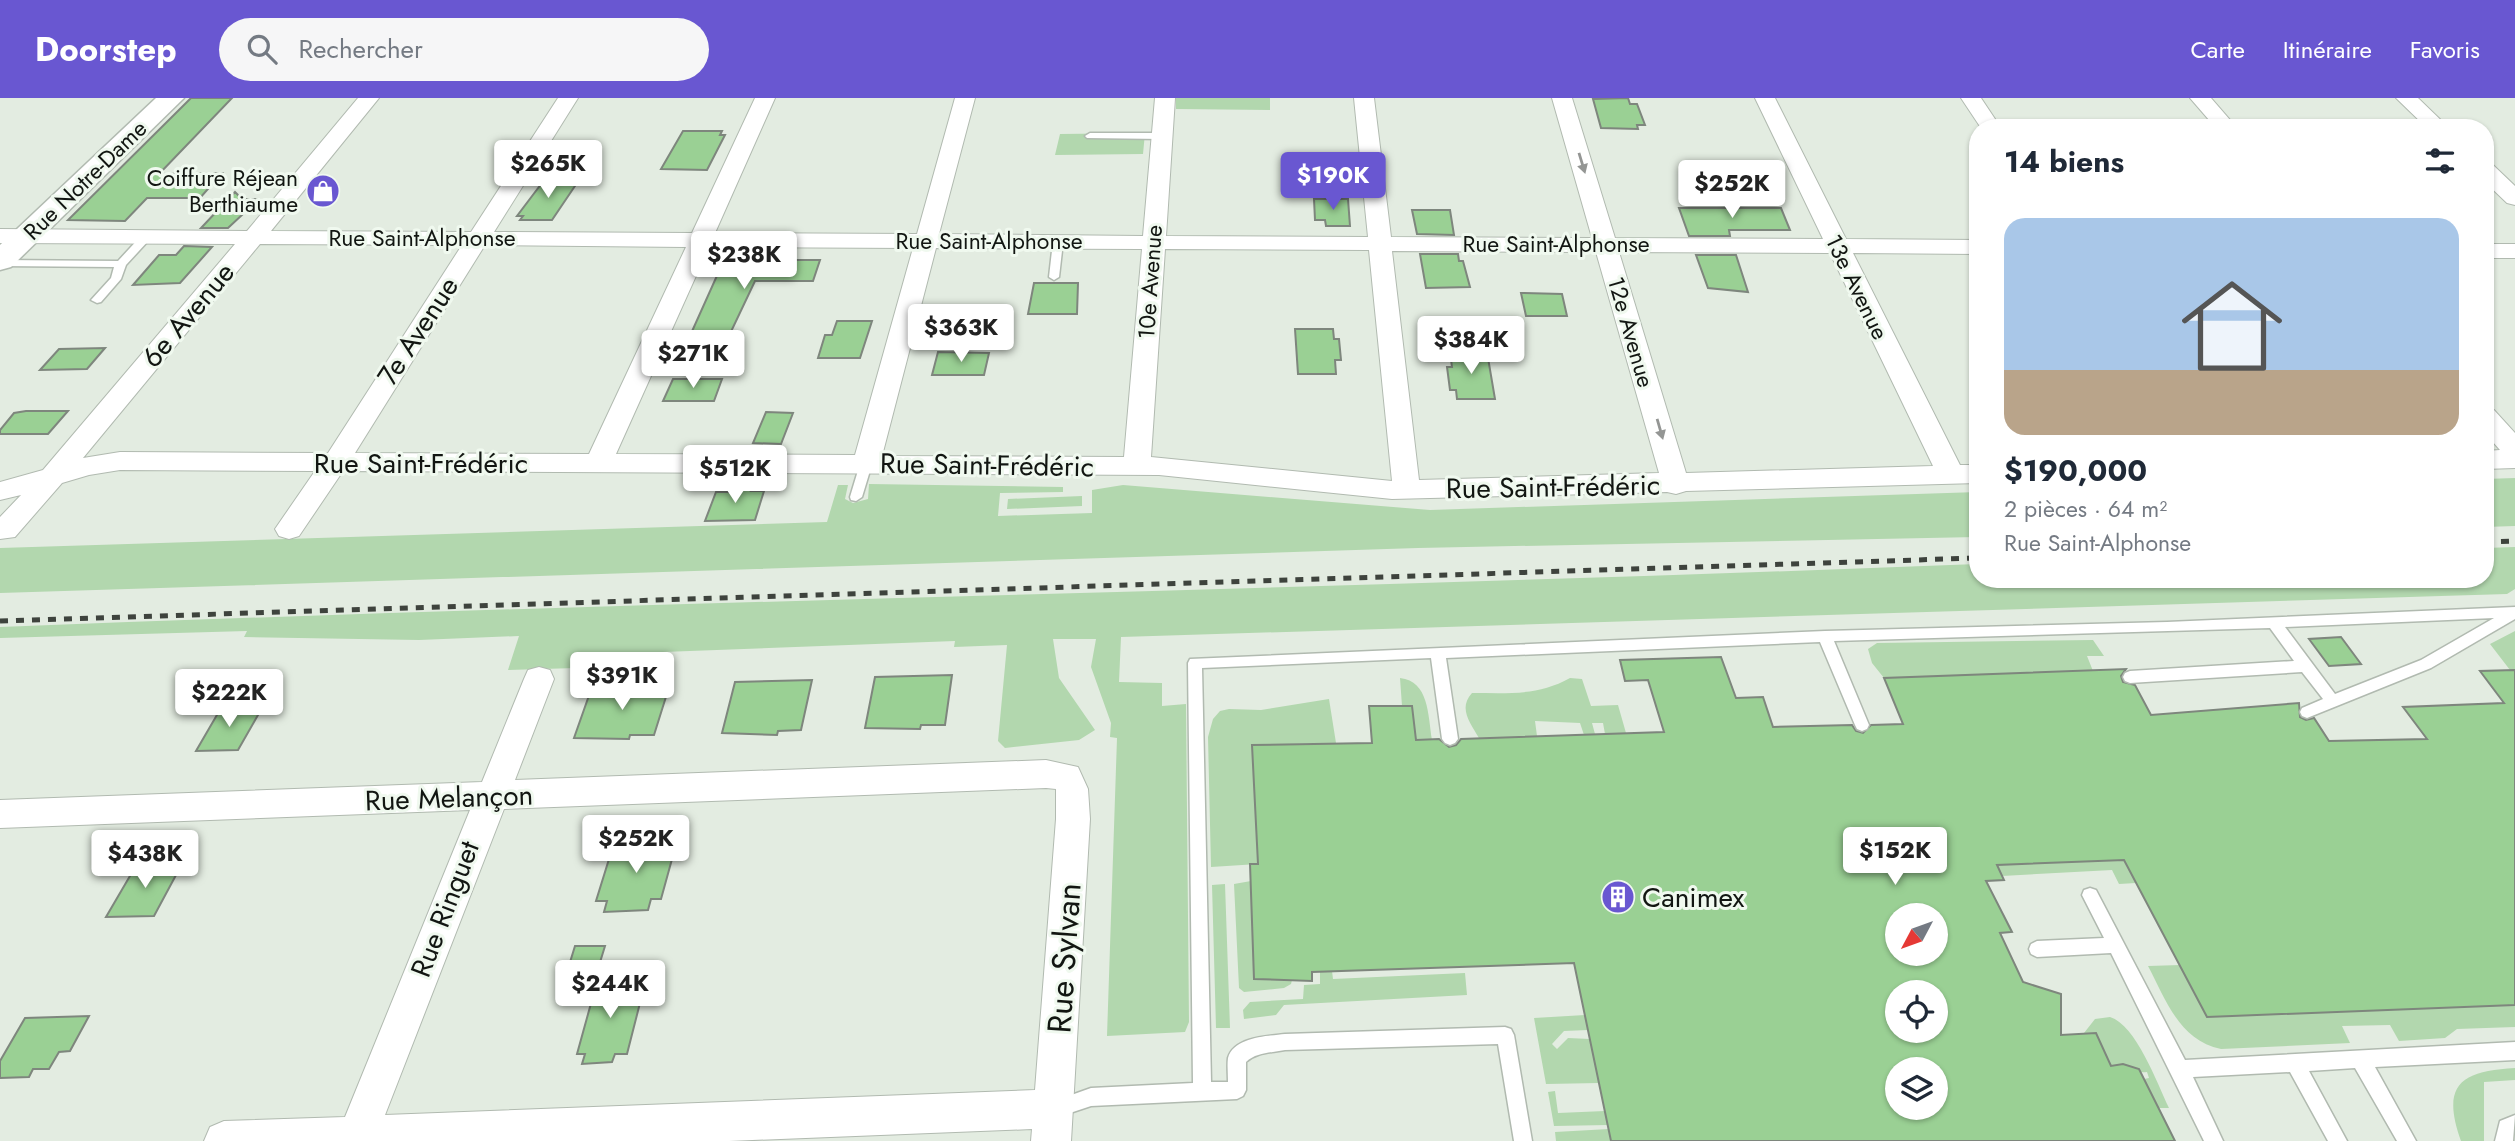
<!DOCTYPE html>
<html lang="fr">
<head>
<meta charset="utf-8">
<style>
  body { margin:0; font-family:Jost,sans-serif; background:#f6f6f7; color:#1f2937; height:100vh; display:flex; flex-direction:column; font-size:26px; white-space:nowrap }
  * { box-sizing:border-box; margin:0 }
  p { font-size:23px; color:#747a83 }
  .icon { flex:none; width:38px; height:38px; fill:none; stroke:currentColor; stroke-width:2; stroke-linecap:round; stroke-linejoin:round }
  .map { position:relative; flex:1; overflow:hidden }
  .details { position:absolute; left:1969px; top:21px; width:525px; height:469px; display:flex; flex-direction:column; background:#fff; border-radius:28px; box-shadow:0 2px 5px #0004 }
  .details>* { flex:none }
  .needle { width:46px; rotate:229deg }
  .buttons { position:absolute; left:1885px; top:805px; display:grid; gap:14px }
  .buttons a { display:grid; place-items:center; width:63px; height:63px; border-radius:50%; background:#fff; box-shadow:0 2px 5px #0004; font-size:35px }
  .price { position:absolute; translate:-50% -60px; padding:0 16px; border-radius:7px; background:#fff; color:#222; font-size:23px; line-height:46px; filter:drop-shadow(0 2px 4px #0008) }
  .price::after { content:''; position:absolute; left:50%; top:42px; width:21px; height:16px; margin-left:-10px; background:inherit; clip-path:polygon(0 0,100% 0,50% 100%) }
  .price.current { background:#6957d1; color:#fff }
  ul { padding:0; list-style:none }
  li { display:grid; align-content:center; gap:14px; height:371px; padding:0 35px }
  li span { display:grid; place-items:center; height:217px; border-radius:21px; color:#555 }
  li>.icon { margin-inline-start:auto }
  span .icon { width:126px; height:126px; fill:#fffc; stroke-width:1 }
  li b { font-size:30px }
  h2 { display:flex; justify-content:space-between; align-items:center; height:84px; padding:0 35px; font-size:30px }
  header { display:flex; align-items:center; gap:42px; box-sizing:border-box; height:98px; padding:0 35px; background:#6957d1; color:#fff }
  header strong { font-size:33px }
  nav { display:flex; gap:38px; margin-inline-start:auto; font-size:24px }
  .search { width:490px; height:63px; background:#f6f6f7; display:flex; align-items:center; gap:18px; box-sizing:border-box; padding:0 24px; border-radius:38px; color:#747a83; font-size:26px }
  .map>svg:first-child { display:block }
</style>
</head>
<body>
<header>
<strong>Doorstep</strong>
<div class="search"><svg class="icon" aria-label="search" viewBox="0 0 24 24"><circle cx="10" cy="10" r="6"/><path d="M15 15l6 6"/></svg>Rechercher</div>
<nav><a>Carte</a><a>Itinéraire</a><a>Favoris</a></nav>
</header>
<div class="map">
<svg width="2515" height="1043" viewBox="0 0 2515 1043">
  <rect width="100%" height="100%" fill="#e3ece1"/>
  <!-- green -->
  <path fill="#b2d7ae" d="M1176,0H1270V12L1176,11Z
    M1145,35L1143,56L1055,57L1060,36Z
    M2515,380V428L2485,429V381Z
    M869,386L1063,389V394L1000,395L998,418L1092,415V392L1123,387L1430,412L1978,394L1977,439L1418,450L0,495V450L827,424L838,387H848L845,401L853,405L868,401Z
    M1082,398V408L1007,411L1008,401Z
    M2515,449V491L2507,496L1121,539L1119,584L1162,585V608L1186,606L1189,924L1185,934L1107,938L1117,640L1110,639L1111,625L1091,569L1096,541H1053L1059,580L1095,632L1079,642L1005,650L998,643L1007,547L954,549L955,543L582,557L576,570L508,572L519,538L419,542L244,539L247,533L0,540V529C659,503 1318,492 1977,466L1978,481H2485V450Z
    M2515,533V572H2510L2490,546Z
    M2093,542L2104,558H2087L2093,573L1884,580L1872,565L1868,551L1877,545Z
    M1400,580C1429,583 1428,617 1432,642H1415L1412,608H1402Z
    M1570,580L1582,581L1591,608L1618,607L1626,635L1605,636L1603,625H1592L1595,636L1584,637L1580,625L1535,623L1537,638L1479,640C1470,625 1458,610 1472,595C1508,595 1538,598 1570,580Z
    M1329,601L1336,645L1252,647L1258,766L1211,769L1208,639L1213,621L1220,613L1229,611L1261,612Z
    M2124,762L2136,785L2119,786L2112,772L2002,778L1997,767Z
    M1251,783L1254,881L1292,882L1291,886L1284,890L1244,894L1239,890L1234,786Z
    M1225,786L1230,930H1216L1212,787Z
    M2180,867L2207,919L2515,907V929L2457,931L2445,940L2399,943L2390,927L2342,928L2350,945L2221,951C2179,942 2166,902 2148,868Z
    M1320,873H1332L1333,881L1465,875L1467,897L1284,907L1276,917L1244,921L1243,912L1250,904L1303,901L1304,887L1320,886Z
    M1585,917L1588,932L1564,933L1552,946L1557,951L1568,940L1590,941L1599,985L1546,986L1534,920Z
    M2110,919C2136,927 2157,985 2169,1010H2159L2144,981L2149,980L2147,974C2134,976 2125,966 2111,968L2096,935H2084L2095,921Z
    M2515,970V982L2484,984V1043H2461C2441,987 2460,973 2515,970Z
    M1555,993L1558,1015L1605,1013L1608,1027L1554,1028L1548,994Z
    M1609,1031L1611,1043H1556L1555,1034Z"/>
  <!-- building -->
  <path fill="#9ad094" stroke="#7e867d" stroke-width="2" fill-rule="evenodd" d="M191,0H232L159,76L222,75L200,100H147L125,123L68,122Z
    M1628,0L1630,6H1637L1645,27H1637L1638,31L1601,30L1593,1Z
    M683,33H722L720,37H725L707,72L661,71Z
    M545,81L579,82L552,122H520L523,118H517Z
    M235,94L242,101H259L228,130H201Z
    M1314,101H1348L1350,128H1326L1325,122H1315Z
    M1679,110H1781L1790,132H1729L1730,138H1689Z
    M1412,112H1450L1454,137L1417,136Z
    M184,148L212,149L180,185L133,187L159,157H176Z
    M1420,156H1458L1459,163H1463L1470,189L1426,190Z
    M1696,157H1736L1748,194L1708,190Z
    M724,162H820L813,183H755L728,240H689Z
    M1034,185H1078L1077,216H1028Z
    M1521,195L1562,196L1567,218H1526Z
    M837,223H872L860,260H818L825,237H832Z
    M1295,231H1333L1334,241H1339L1341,262H1335L1336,276H1298Z
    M105,250L87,271L40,272L59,251Z
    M938,254L989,255L984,277H932Z
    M1450,254H1487L1495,301H1457L1456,292H1450L1447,269H1452Z
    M673,281H722L714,303H663Z
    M26,313H68L48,336H0V332L14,315Z
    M766,314L793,315L781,346L753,345Z
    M729,389H753L751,393H764L755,422L705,423L716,394H728Z
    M2341,539L2361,566L2329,568L2309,541Z
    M1721,559L1736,600L1763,599L1773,629L1852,627L1856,633L1863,635L1871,627L1903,626L1884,580L2126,571L2121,578L2123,584L2135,587L2151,617L2299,605L2300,619L2306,622L2314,620L2329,643L2427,641L2403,609L2504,605L2480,573L2515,572V907L2207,919L2124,762L1997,767L2004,782L1986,783L2012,834L2000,835L2023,884L2061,896V937L2096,935L2111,968L2123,966L2139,971L2175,1043H1611L1574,865L1312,874V883L1254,881L1250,766H1258L1252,647L1372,645L1369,608H1412L1416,642L1439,641L1449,649L1456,647L1461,641L1664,634L1648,582L1625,583L1620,562ZM1897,817H1936V856H1897ZM1897,894H1936V933H1897ZM1897,971H1936V1010H1897Z
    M952,577L945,627H921L920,631L865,630L875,579Z
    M812,582L801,632L778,633L777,637L722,635L735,584Z
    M670,586L654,637H630L629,641L574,640L592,589Z
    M221,610H262L238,652L196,653Z
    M677,743L661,801H651L648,812L604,814L607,803H596L614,745Z
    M183,764L154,818L106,819L137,766Z
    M575,848H605L597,874H567Z
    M637,879L631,902L641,901L627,956H615L612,964L582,966L585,956H577L598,880Z
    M89,918L70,953L59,954L49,971H33L29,979L0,980V963L25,920Z"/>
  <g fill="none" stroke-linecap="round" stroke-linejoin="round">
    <defs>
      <path id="lane" d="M1090,35H1162L1167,38L1162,41L1087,40L1085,38Z
        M146,136L151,139L150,141L126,167L121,181L101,204L97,205L91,202L111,180L114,169L0,168V162L118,163L142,137Z
        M1058,141L1063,144L1059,179L1054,182L1049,179L1053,144Z
        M866,362L872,366L862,399L856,403L851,402L850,399L860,366Z
        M2515,509V521L2431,570L2307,620L2302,618L2300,614L2302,610L2323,601L2302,574L2130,585L2125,583L2123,579L2125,575L2130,573L2294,563L2270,530L1834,543L1869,627L1867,631L1862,633L1857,631L1855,627L1820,544L1446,560L1458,641L1455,645L1450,647L1445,645L1442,641L1431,560L1202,570L1211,984H1228C1228,976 1227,967 1228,960C1234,939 1268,938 1285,936L1505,929L1511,931L1514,937L1532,1043H1514L1498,946L1285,952C1271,955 1257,954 1246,964V992L1243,998L1237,1001L1091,1008L1055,1020L1049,1017L1046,1011L1049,1005L1091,990L1193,985L1188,565L1190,561L1825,533L2167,524ZM2494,520L2421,562L2335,596L2285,529Z
        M2090,790L2096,792L2185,962L2515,944V962L2375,969L2416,1043H2397L2355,970L2309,973L2347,1043H2328L2290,974L2193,979L2223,1043H2204L2111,855L2037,859L2031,856L2029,851L2031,846L2037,843L2104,840L2082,797L2084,792Z
        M2515,1017L2513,1043H2495L2500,1023Z"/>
      <path id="street" d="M358,0H379L271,133L471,134L558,0H578L494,134L692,135L755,0H775L715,135L917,136L955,0H975L939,136L1143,138L1155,0H1175L1166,138L1368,139L1354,0H1374L1391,139L1592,140L1552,0H1572L1615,140L1823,141L1755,0H1775L1846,141L1978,142V156L1853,155L1960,367H1978V385L1686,393L1676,396L1667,394L1392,401L1159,377L343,373L299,438L289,441L279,438L275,431L315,373L120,372L89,377L62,385L15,439L0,441V419L21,397L0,402V384L43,372L235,146L0,145V131L247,133ZM260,146L462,147L328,355L120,354L83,360ZM485,147L686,149L589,356L355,355ZM709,149L913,150L855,357L616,356ZM936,150L1142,151L1124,359L882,358ZM1165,151L1369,152L1392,383L1151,359ZM1392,153L1596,154L1659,375L1419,382ZM1619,154L1830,155L1933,368L1686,375Z
        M1961,0H1981L2001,30H1981Z
        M2190,0H2211L2237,30H2216Z
        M2396,0H2418L2449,30H2427Z
        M2485,66L2493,67L2515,88V107L2507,105L2485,84Z
        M2485,146H2515V160H2485Z
        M2485,309L2494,312L2515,335V370L2485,371V353L2500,352L2485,335Z
        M539,569L550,572L554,581L515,682L1046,662L1078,669L1088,691L1090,721L1071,1043H1031L1032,1031L729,1043H204L210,1029L224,1023L345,1019L470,712L0,730V702L482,684L524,581L528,572ZM1046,690L1056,691V721L1035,992L385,1017L504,711Z"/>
      <path id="secondary" d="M156,0H184L11,169L0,172V147Z"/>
    </defs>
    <!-- lane casing -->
    <use href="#lane" stroke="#b1bab0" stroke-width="3"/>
    <!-- street casing -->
    <use href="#street" stroke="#b1bab0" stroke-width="2"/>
    <!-- secondary casing -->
    <use href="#secondary" stroke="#b1bab0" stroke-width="3"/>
    <!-- lane -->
    <use href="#lane" fill="#fff" fill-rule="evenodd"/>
    <!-- street -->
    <use href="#street" fill="#fff" fill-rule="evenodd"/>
    <!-- secondary -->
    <use href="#secondary" fill="#fff" fill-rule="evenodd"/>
    <!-- rail -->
    <path stroke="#3e433d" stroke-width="5" stroke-dasharray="8 8" stroke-linecap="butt" d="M2485,444L2515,443
      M0,523L1978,460"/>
  </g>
  <!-- one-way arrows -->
  <defs><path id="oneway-solid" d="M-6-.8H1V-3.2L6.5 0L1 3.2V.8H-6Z" transform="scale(1.75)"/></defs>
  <g fill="#949694">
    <use href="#oneway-solid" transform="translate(1582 65) rotate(73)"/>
    <use href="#oneway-solid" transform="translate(1660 331) rotate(74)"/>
  </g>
  <!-- icons -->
  <defs>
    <symbol id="shop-disc" viewBox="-11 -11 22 22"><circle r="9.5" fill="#6957d1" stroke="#f0f9ef"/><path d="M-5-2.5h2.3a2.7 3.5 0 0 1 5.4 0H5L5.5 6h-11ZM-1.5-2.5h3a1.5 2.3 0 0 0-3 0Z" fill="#fff"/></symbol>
    <symbol id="building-disc" viewBox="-11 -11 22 22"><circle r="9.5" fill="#6957d1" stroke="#f0f9ef"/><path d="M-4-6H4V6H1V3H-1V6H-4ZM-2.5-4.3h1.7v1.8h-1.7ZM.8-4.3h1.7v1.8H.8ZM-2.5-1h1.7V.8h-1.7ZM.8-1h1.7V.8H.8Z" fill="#fff"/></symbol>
  </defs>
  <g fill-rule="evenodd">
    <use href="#shop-disc" x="304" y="74" width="38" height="38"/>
    <use href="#building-disc" x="1599" y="780" width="38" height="38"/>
  </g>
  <g text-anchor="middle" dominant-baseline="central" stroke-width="6" stroke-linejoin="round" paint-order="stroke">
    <!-- far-poi labels -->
    <g font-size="23" fill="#121612" stroke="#f0f9ef" text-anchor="end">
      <text x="298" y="80">Coiffure Réjean<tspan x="298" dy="26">Berthiaume</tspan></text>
    </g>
    <!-- far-street labels -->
    <g font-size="23" fill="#121612" stroke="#f0f9ef">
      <text transform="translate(85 82) rotate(-44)">Rue Notre-Dame</text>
      <text x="422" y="140">Rue Saint-Alphonse</text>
      <text x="989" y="143">Rue Saint-Alphonse</text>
      <text x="1556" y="146">Rue Saint-Alphonse</text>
      <text transform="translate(1150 184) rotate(-86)">10e Avenue</text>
      <text transform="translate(1857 189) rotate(64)">13e Avenue</text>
      <text transform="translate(1631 234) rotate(74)">12e Avenue</text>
    </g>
    <!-- street labels -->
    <g font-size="28" fill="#121612" stroke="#f0f9ef">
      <text transform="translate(188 217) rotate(-50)">6e Avenue</text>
      <text transform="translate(418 233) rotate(-57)">7e Avenue</text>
      <text x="421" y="365">Rue Saint-Frédéric</text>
      <text transform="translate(987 367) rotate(1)">Rue Saint-Frédéric</text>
      <text transform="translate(1553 389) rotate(-1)">Rue Saint-Frédéric</text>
      <text transform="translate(449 700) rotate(-2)">Rue Melançon</text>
      <text transform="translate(445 811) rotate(-69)">Rue Ringuet</text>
    </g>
    <!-- poi labels -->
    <g font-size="28" fill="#121612" stroke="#f0f9ef" text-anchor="start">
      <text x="1642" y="799">Canimex</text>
    </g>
    <!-- near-street labels -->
    <g font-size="33" fill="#121612" stroke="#f0f9ef">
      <text transform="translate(1064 860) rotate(-86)">Rue Sylvan</text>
    </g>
  </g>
</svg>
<div class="buttons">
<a><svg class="needle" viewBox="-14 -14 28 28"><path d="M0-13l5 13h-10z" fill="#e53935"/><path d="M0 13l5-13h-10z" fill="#747a83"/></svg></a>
<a><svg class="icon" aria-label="locate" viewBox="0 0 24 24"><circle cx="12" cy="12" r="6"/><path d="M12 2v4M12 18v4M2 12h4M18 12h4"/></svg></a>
<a><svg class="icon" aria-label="layers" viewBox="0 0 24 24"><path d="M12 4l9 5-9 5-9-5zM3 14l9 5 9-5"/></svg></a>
</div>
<b class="price" style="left:548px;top:102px">$265K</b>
<b class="price current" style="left:1333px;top:114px">$190K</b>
<b class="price" style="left:1732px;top:122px">$252K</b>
<b class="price" style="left:744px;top:193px">$238K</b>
<b class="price" style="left:961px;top:266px">$363K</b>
<b class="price" style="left:1471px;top:278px">$384K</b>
<b class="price" style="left:693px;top:292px">$271K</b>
<b class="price" style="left:735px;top:407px">$512K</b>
<b class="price" style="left:622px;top:614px">$391K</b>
<b class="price" style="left:229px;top:631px">$222K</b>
<b class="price" style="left:636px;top:777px">$252K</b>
<b class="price" style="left:1895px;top:789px">$152K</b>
<b class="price" style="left:145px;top:792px">$438K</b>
<b class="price" style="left:610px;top:922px">$244K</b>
<section class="details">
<h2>14 biens<svg class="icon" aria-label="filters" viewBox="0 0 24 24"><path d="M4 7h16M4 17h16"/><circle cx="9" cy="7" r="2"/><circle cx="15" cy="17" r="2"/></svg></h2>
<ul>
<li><span style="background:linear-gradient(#a9c7e8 70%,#b9a48a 0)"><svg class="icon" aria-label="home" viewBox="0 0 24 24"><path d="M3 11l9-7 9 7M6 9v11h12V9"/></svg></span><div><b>$190,000</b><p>2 pièces · 64 m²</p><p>Rue Saint-Alphonse</p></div></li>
</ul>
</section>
</div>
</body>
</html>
